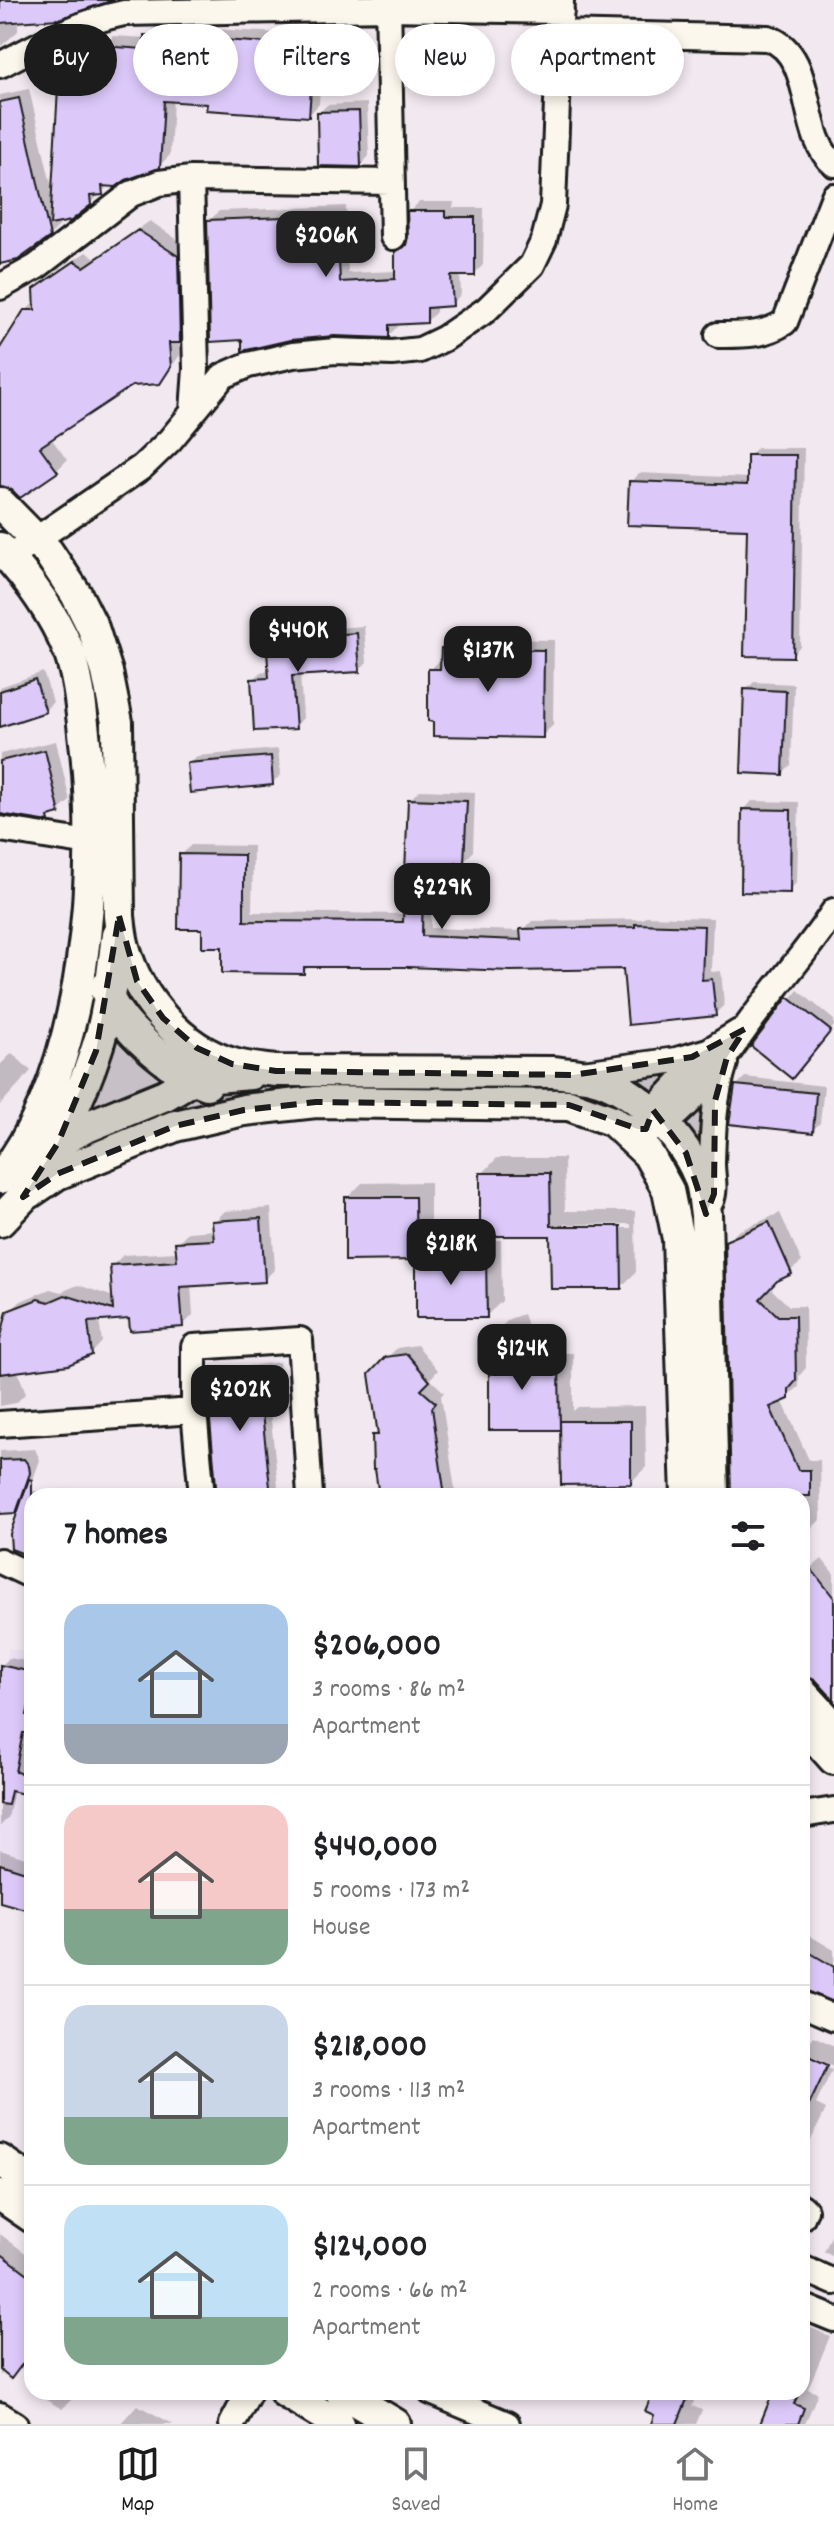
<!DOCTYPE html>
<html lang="en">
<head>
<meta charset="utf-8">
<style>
  body { margin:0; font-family:Dekko,sans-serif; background:#f2f2f2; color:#202124; height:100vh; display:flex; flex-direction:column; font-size:30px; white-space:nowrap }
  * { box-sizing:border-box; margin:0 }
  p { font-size:26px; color:#757577 }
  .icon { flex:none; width:44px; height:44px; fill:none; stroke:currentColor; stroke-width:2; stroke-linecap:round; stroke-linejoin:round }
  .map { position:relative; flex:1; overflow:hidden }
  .drawer { position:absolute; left:24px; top:1488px; width:786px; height:912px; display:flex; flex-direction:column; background:#fff; border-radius:24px; box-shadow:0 4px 12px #0003 }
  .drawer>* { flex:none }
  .banner { position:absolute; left:24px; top:24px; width:786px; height:72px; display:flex; gap:16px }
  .price { position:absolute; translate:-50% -68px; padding:0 18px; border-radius:16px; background:#1c1c1c; color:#fff; font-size:26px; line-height:52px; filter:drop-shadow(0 2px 4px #0008) }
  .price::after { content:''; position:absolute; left:50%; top:48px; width:24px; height:18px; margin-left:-12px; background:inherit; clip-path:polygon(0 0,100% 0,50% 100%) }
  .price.active { background:#222; color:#fff }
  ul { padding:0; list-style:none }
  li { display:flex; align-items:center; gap:24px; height:200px; padding:0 40px }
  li+li { border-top:2px solid #e0e0e0 }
  li span { display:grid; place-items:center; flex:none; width:224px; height:160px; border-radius:24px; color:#555 }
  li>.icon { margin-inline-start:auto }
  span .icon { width:96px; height:96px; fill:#fffc; stroke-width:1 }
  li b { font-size:34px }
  h2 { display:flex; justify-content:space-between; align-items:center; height:96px; padding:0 40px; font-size:34px }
  .pill { padding:0 28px; border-radius:36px; background:#fff; box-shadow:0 4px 12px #0003; font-size:28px; line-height:72px }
  .pill.active { background:#1c1c1c; color:#fff }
  .dock { display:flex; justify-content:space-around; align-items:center; height:112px; border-top:2px solid #e0e0e0; background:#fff; font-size:22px; color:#757577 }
  .dock a { display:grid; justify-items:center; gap:4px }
  .dock .active { color:#1c1c1c }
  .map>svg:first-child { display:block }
</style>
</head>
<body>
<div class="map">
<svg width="834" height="2424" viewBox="0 0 834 2424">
  <rect width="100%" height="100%" fill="#f2e9f0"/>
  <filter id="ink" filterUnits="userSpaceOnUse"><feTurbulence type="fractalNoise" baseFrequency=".0125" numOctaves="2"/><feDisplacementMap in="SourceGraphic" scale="16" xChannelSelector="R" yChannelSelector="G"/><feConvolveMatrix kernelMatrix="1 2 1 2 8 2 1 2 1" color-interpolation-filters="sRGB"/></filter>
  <g filter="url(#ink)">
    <!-- built -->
    <path fill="#ebdff3" d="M9,1648L32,1653V1892L0,1885V1693Z"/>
    <!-- shadow -->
    <path fill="#0003" fill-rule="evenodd" d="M0,0H108L18,20V31L0,47Z
      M157,25L323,36L319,104L309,115L173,100L170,155L159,166L110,184L90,204L59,221L60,225L49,236L0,262V95L29,89L53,193L61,72L71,62L84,63L94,50H102L113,36L146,38Z
      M367,103L369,156L361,165L319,113L327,105Z
      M419,202H454L453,208H484L483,265L474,274H460L461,294L452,304L436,305V312L427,321L398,323V326L388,336L334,334L244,338L209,221L219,211L346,206L348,273L397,271V253L409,241V212Z
      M150,221L187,246L190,330L179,341L180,355L160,382L131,384L51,438L67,460L57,470L0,484V351L25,312L36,300V289L46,279L86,252L96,258Z
      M757,448H804L800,646L792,655L749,527L631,482L639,473L749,478V456Z
      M364,626L367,662L359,670L300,674L303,718L295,727L253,680L261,672L270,671L268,640L276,632Z
      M454,638L554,640L553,725L542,736L430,670L441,659L443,649Z
      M43,672L53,702L45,710L0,725V687Z
      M754,682L794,684L791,765L782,773L746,690Z
      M56,741L70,801L48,819L0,813V754Z
      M278,749L281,775L272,783L189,764L197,756Z
      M420,790L475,792L473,852L464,861L463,876L454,885L431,884V928L522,931L532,921L643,919L646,916L713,918L711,972L721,971L724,1005L715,1014L624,967L511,969L310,965L304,972L224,945L204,927L181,855L191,845L253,846L252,912L405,914L410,799Z
      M752,801L799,802L797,882L789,891L744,810Z
      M798,990L834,1020V1026L800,1068L754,1045Z
      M12,1053L31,1071L0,1105V1065Z
      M745,1077L824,1086L820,1123L812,1131L737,1085Z
      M497,1158H564L565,1211H635L636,1272L621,1287L552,1234L482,1174ZM565,1224H631V1228H565Z
      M430,1182V1244L434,1240H501L502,1301L486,1316H418V1255L415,1258L347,1198L362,1183Z
      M271,1208L275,1269L264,1280L191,1285L193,1315L182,1326L131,1317L99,1319L102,1342L91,1354L17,1370L26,1393L16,1403L0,1406V1338H3L9,1312L21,1301L50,1289L61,1292L78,1285L114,1297L112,1266L123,1255L178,1252L177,1243L188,1232L215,1230L214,1222L225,1211Z
      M780,1213L802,1262L769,1287L789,1306H805L806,1368L799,1376V1387L782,1400L809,1460H820L821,1519L810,1530L802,1533V1496H733L727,1242L738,1231Z
      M523,1314L537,1353H573V1411L578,1407L645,1406L646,1467L631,1482L562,1424L559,1428L491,1367L503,1356L495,1333L509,1319Z
      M417,1345L438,1370L430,1379L444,1392L441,1396L456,1496H381L374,1436L379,1430L371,1374L397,1348Z
      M279,1362L282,1392L274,1400L269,1401L279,1496H219L211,1378L219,1370Z
      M35,1449L40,1460L26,1499L34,1491L97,1488L108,1496H32V1556L23,1503L15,1511L0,1512V1451Z
      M802,1559L810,1569L822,1559L834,1574V1699L809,1673H802Z
      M9,1658L32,1662V1731H29L22,1764L32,1766V1792L14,1790L8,1818L0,1826V1671L1,1666Z
      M0,1850L32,1860V1909L0,1899Z
      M802,1931L834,1950V2000L802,1988Z
      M814,2036L834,2046V2066L802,2051Z
      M802,2055L832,2070L816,2104L826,2109L802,2159Z
      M834,2230V2257L824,2252Z
      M0,2234L32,2258V2352L11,2376L4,2370L0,2376Z
      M802,2324L830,2336L808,2389L818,2393L805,2424H762L773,2397L764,2392H802Z
      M44,2392H79L62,2409L41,2397Z
      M655,2392H698L692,2406L702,2410L696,2424H653L657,2414Z
      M137,2405L173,2424H120Z"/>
    <!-- building -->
    <path fill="#dcc9fa" stroke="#1c1c1c" stroke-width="2" d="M0,0H114L59,19L0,23Z
      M144,35L314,46L309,117L206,110L207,104L164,101L160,168L126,180L116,187L102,186L103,195L90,196L91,205L71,221L50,225L59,71L82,73V60L99,61L101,46L144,49Z
      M19,98L50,237L18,260L0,264V102Z
      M359,111L361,167L318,166L317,112Z
      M407,211H445V217H475V276H451L453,306L427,308V323L389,325V338L334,336L290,340L242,351V340L210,342L207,220L337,215L340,282L395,279V252L406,245L408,237Z
      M138,230L178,256L180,343H169L171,367L160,384L132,386L40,447L58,472L20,498L12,490L0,486V348L24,310H35L34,289L75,261L84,267Z
      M747,455H796L793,657L744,656L747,529L627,525L629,481L747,485Z
      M357,633L360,672L292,676L296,729L254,731L251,679L269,678L266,639Z
      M441,648L544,650L543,738L433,736V722L428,721V669H440Z
      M35,679L46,712L0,727V691Z
      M744,689L786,691L783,775L741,773Z
      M45,750L60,814L48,817L49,822L0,814V761Z
      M271,756L273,785L190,793L187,763Z
      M408,799L467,801L464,863H456L454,887L423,886L422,936L521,940L520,929L635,927V924L704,926L702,980L712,979L716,1016L628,1025L623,969L511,971L407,967H304V974L222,973V947H202V929H178L179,854L244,855V921L403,922Z
      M742,809L791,810L790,893L741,892Z
      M788,997L831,1031L792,1079L751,1046Z
      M735,1085L816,1093L813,1133L729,1124Z
      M480,1173H550L551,1226H621L622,1289H551L550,1236H480Z
      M345,1197H415L416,1260L345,1261Z
      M261,1218L265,1282L180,1287L183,1327L130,1331L129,1319L88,1322L92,1355L68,1365L0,1374V1341L7,1311L38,1299L49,1302L65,1295L113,1310L110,1265L177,1261L175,1242L214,1240L212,1221Z
      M769,1222L792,1274L777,1281L760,1299L778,1316H795L796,1381L789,1389V1399L770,1407L798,1470H810V1496H731L725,1241Z
      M416,1255H486L487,1318H416Z
      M509,1327L523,1367L559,1366L560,1430H489V1367H504L492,1332Z
      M407,1354L430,1381L421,1390L436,1403L432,1408L445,1496H379L375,1469H373L372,1435H378L369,1374L385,1357Z
      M271,1370L275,1402L261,1404L271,1496H217L209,1410V1377Z
      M560,1421H631V1484L561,1485Z
      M24,1459L29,1466L30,1473L16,1513L0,1514V1460Z
      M29,1479L32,1480V1557L11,1549L10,1534Z
      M802,1557L834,1598V1700L815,1679L802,1674Z
      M0,1665L32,1672V1691L27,1715H32V1733H23L15,1772L32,1775V1796L11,1791L8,1805L0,1804Z
      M0,1864L32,1874V1911L0,1902Z
      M802,1948L834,1967V2002L802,1989Z
      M802,2053L828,2065L802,2120Z
      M0,2253L32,2277V2351L11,2379L0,2370Z
      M653,2392H690L677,2424H651L654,2415L645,2411Z
      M773,2392H799L794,2404L804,2408L798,2424H760Z"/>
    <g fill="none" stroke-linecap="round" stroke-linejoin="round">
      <defs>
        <path id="minor" d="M388,0L393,237
          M560,33L768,38C817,55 798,135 834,164
          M0,65C40,44 79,22 124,13L388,8L561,11
          M191,179L196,369L193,411
          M0,287L36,267L131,194L159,183L191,179L391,182
          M718,335C743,335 764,336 785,322L834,196
          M9,558L142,467L170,440L223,376L248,365L293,355L335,351L392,353L420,350L445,338L486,310L532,265L544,240L553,205L561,0
          M0,829L108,846
          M583,1073L677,1060L708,1051
          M614,1121C628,1126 647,1134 661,1126C692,1108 724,1058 745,1029C773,989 807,952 834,911
          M647,1127L652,1112L710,1050L739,1032
          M711,1201C716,1189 712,1176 712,1163C713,1129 714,1097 725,1063
          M194,1411L202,1496
          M0,1424L194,1411V1347L300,1340L310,1496
          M0,1561L32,1576
          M802,1815L834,1810
          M802,2004L834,2018
          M802,2207L805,2210L802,2217
          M802,2268L834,2282
          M802,2306L834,2319
          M431,2392L507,2424
          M0,2415L15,2424
          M232,2424L249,2392"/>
        <path id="tertiary" d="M0,503L48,552L76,594L93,628L107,672L117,722L119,916C120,926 121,937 124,947C138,998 181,1049 233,1064C246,1068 262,1069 276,1071L554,1072C566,1074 579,1074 591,1077C635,1087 688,1140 701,1183C704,1193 704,1204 706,1214L713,1496
          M0,548C28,578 52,611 68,649C78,674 81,705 84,733C101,866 88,1070 0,1178
          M105,988C116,1025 171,1071 207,1084
          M54,1145L84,1128L165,1095L192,1079L250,1074
          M28,1189C56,1146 80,1100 96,1051C109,1014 112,974 117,935
          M0,1221L23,1197L57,1174L175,1126L244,1110L316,1102L569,1105L613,1121L648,1154L668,1190L678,1239L687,1496
          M802,1692L834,1727
          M802,1723L834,1759
          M0,2160L32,2182
          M0,2195L32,2217
          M285,2392L338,2424
          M341,2392L395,2424"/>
      </defs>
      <!-- minor casing -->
      <use href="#minor" stroke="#1c1c1c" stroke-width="30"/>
      <!-- tertiary casing -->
      <use href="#tertiary" stroke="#1c1c1c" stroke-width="36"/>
      <!-- minor -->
      <use href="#minor" stroke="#fbf7ec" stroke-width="24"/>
      <!-- tertiary -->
      <use href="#tertiary" stroke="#fbf7ec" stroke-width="30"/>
    </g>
  </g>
  <!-- marked area -->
  <path fill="#1c1c1c" fill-opacity="0.2" stroke="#1c1c1c" stroke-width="6" stroke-dasharray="16 10" stroke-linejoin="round" d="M119,916L137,981L163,1018L197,1048L232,1064L276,1071L573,1075L692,1057L745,1029L727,1057L715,1101L714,1194L706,1214L686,1153L653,1110L646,1129H638L569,1105L316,1102L244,1110L175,1126L57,1174L23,1197L58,1143L96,1051Z"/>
</svg>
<b class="price active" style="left:326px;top:279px">$206K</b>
<b class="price" style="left:298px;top:674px">$440K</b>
<b class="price" style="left:488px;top:694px">$137K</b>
<b class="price" style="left:442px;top:931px">$229K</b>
<b class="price" style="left:451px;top:1287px">$218K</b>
<b class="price" style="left:522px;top:1392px">$124K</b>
<b class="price" style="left:240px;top:1433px">$202K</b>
<div class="banner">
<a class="pill active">Buy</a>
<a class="pill">Rent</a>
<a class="pill">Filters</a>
<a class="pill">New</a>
<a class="pill">Apartment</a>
</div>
<section class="drawer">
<h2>7 homes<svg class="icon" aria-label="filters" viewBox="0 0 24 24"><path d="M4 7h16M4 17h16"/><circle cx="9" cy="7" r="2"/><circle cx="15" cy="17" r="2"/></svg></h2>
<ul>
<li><span style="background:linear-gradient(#a9c7e8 75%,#9aa5b1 0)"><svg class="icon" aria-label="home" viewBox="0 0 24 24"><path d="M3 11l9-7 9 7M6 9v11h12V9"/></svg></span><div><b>$206,000</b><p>3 rooms · 86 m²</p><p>Apartment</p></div></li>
<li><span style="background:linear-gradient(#f6c9c9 65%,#7fa58c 0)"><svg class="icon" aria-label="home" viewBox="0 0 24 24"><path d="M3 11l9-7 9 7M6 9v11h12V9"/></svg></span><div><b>$440,000</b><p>5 rooms · 173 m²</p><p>House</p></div></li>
<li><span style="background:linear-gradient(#c9d6e8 70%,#7fa58c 0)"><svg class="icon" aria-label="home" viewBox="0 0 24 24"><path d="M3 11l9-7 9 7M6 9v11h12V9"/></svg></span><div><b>$218,000</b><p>3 rooms · 113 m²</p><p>Apartment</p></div></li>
<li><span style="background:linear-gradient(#bfe0f5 70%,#7fa58c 0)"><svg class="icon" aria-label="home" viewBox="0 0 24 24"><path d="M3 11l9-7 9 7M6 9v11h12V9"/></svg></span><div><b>$124,000</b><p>2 rooms · 66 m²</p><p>Apartment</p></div></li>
</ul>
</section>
</div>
<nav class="dock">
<a class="active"><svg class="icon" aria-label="map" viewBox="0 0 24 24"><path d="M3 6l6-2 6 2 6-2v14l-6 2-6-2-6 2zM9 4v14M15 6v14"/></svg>Map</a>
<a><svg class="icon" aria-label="saved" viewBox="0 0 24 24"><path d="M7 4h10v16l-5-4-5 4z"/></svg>Saved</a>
<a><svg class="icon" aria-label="home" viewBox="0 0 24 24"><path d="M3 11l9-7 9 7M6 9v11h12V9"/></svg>Home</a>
</nav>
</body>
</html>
